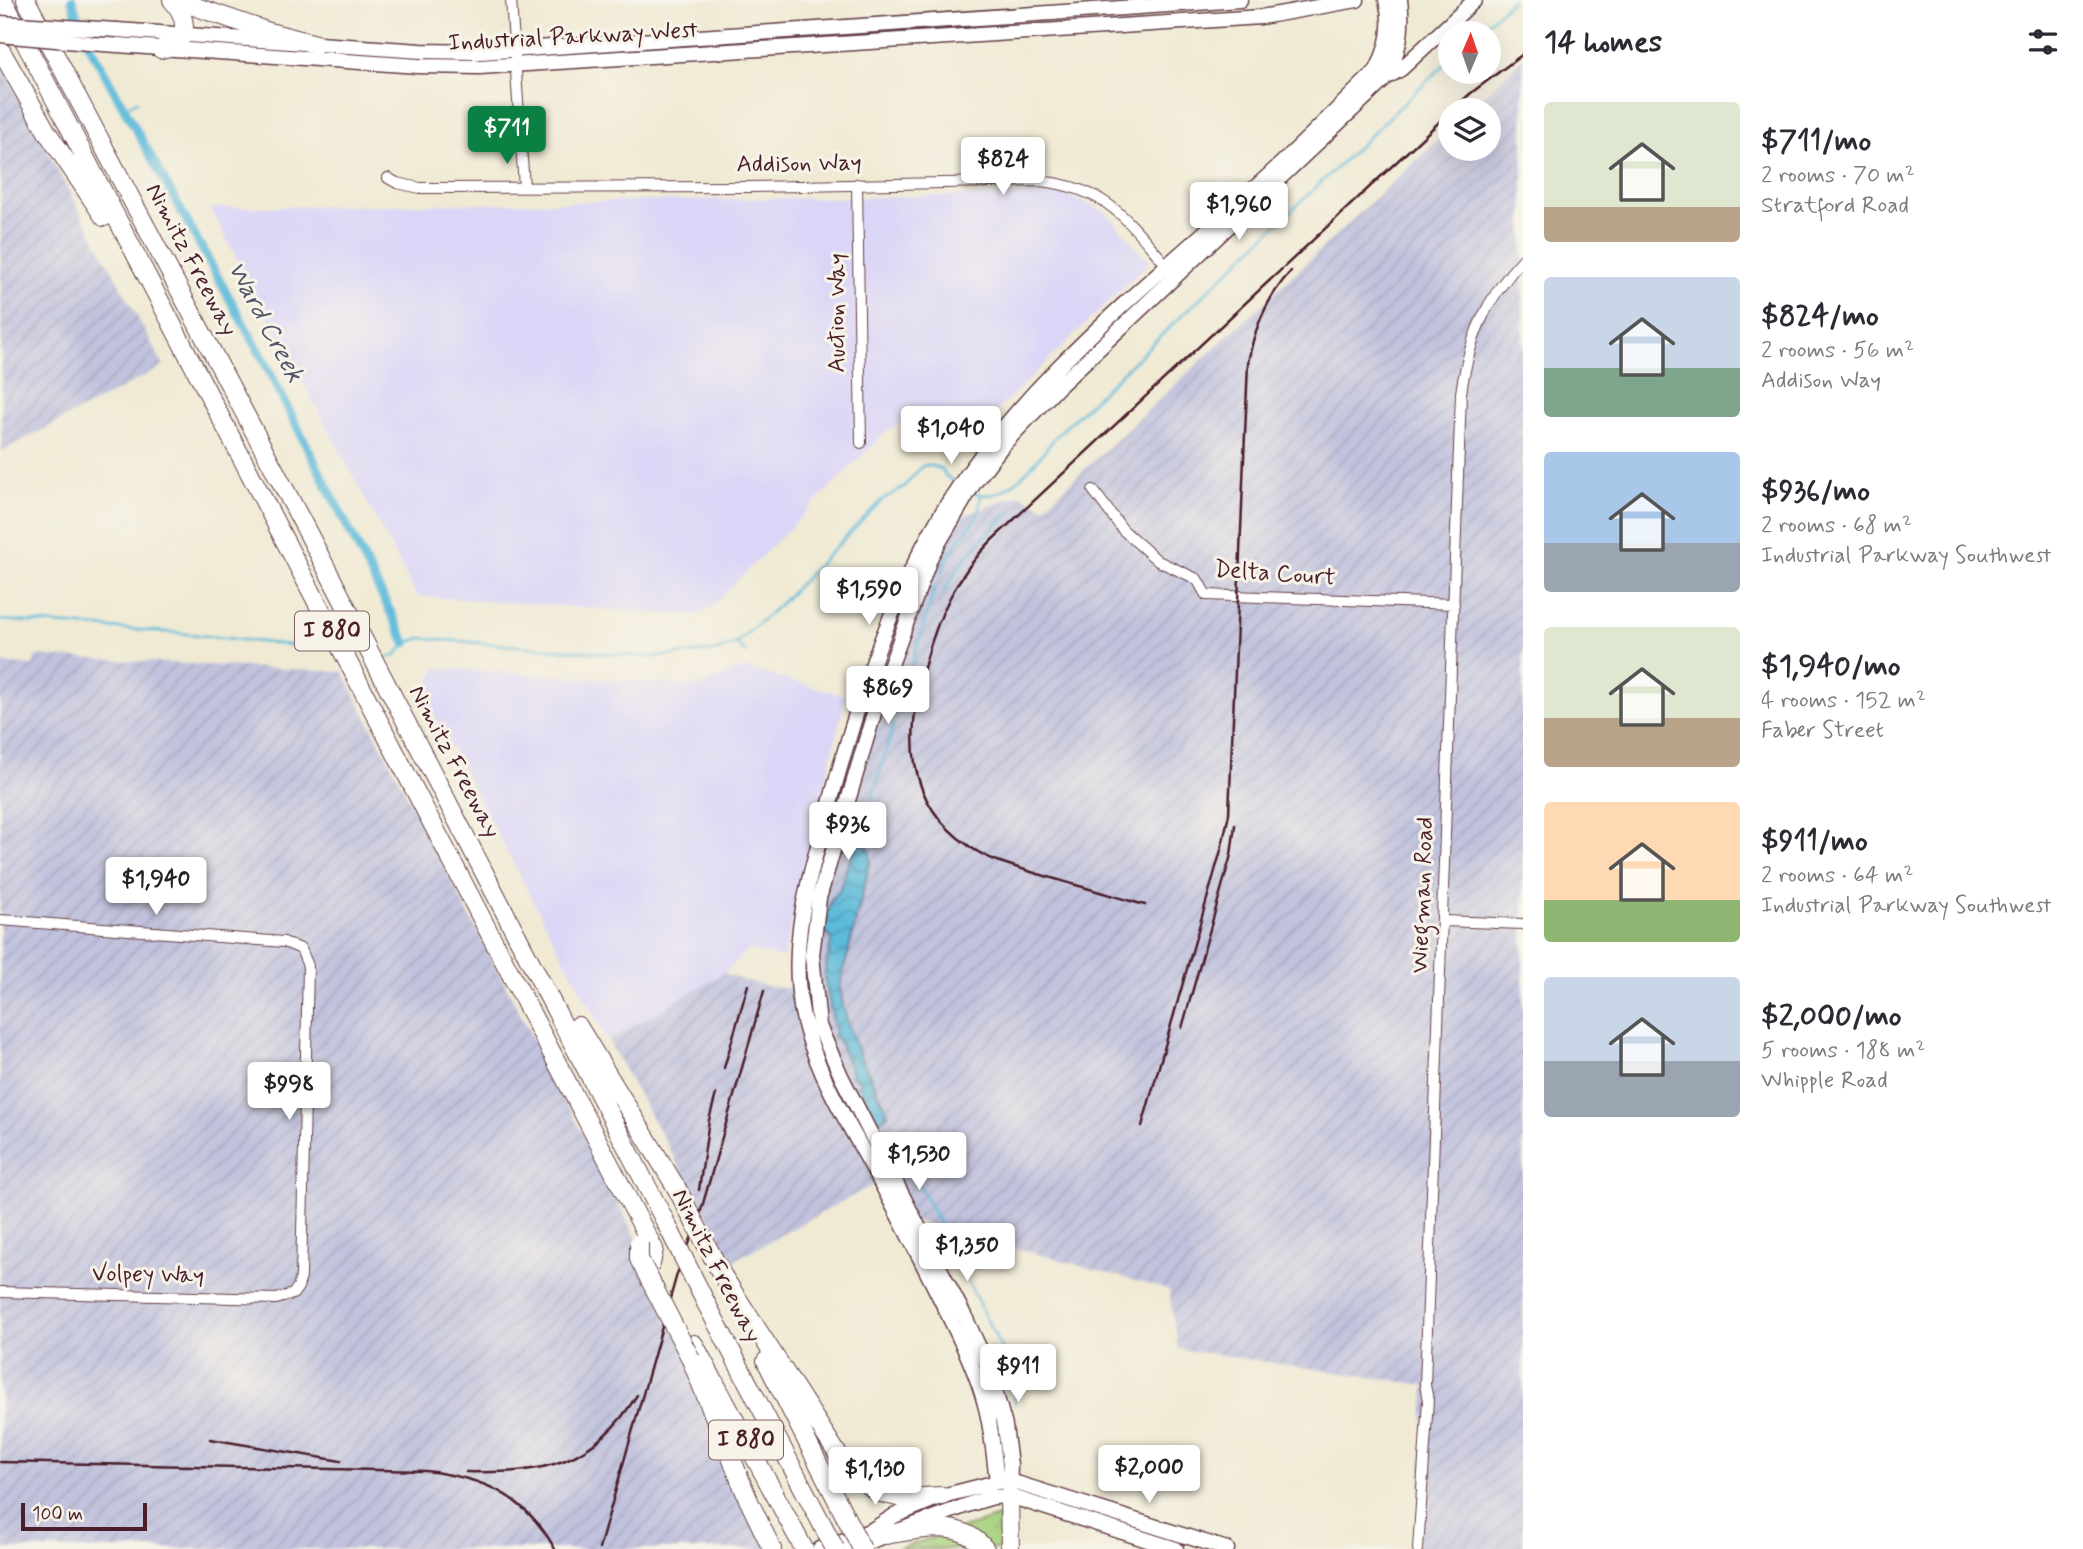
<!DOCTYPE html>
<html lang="en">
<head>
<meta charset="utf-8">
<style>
  body { margin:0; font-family:Mynerve,sans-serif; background:#f2f2f3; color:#2b2b33; height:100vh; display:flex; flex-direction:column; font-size:26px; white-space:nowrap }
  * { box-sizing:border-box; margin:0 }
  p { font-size:23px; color:#7c7c81 }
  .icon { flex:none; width:38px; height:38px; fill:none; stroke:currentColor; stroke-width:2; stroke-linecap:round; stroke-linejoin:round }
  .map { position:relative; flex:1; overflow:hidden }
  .drawer { display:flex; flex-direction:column; background:#fff; width:560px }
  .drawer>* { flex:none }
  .needle { width:46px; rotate:2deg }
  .controls { position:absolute; left:1438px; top:21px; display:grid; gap:14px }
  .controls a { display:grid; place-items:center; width:63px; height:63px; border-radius:50%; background:#fff; box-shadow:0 7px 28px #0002; font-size:35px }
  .scale { position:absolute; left:21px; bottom:18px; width:126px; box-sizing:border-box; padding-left:7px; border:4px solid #4a1f2b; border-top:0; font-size:19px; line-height:24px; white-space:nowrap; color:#4a1f2b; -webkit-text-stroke:5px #f7f3e8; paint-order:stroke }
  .price { position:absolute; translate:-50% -60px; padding:0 16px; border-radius:7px; background:#fff; color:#222; font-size:23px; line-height:46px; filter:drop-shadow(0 2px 4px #0008) }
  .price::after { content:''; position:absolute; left:50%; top:42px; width:21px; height:16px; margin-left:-10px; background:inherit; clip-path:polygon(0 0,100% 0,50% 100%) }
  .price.on { background:#0b8043; color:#fff }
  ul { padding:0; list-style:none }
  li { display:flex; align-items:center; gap:21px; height:175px; padding:0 21px }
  li span { display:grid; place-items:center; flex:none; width:196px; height:140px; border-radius:7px; color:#555 }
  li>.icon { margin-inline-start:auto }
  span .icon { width:84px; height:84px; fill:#fffc; stroke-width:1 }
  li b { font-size:30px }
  h2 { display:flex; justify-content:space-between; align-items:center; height:84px; padding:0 21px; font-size:30px }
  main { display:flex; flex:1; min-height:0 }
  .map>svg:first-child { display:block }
</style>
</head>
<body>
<main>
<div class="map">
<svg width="1523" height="1549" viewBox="0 0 1523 1549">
  <defs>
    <pattern id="industrial-furrows" width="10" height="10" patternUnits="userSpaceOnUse" patternTransform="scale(1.75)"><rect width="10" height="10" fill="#c1c2dd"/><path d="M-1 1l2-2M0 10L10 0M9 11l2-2" fill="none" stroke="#a7a6be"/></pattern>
    <pattern id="grass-tufts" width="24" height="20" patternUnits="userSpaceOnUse" patternTransform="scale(1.75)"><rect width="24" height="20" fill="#a5d07c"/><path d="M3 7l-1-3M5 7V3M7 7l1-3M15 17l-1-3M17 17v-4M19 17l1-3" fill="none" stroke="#90b26b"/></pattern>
    <pattern id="water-waves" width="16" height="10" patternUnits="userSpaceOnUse" patternTransform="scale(1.75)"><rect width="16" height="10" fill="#5bbada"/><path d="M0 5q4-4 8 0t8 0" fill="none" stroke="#4d97b1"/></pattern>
  </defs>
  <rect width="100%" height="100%" fill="#f7f3e8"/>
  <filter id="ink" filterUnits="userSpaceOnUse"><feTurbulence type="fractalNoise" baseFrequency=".0143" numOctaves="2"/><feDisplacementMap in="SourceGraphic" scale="14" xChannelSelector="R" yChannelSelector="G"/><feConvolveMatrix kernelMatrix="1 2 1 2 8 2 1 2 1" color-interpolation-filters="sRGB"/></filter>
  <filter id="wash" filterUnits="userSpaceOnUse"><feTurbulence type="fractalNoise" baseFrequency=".00686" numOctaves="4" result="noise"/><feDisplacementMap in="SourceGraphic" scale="28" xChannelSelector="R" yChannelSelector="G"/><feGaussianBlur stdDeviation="1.57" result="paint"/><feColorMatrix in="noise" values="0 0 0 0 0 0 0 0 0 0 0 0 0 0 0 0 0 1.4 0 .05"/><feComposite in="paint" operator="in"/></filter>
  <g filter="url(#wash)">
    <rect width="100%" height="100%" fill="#f0ead4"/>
    <!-- built -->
    <path fill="#dbd6f7" d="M1065,194L1106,212L1149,262L977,430L958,418L935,413L906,419L884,434L712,606L700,614L687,615L417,596L210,208Z
      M436,668L701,686L744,668L846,696L783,958L748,950L724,973L608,1041L424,696Z"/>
    <!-- industrial -->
    <path fill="url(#industrial-furrows)" d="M1523,58V1549H1418L1425,1385L1178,1349L1169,1290L914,1220L828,1049L812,973L819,898L878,700L951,520L1019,495L1044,507L1451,128V149H1489V110H1469Z
      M0,69H3L164,366L2,451Z
      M35,656L343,672L639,1243L772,1549H0V663L33,666Z
      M724,973L742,980L777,988H797L807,1033L880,1181L733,1261L608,1041Z"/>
    <!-- grass -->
    <path fill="url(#grass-tufts)" stroke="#787854" stroke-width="2" d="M1001,1516L1002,1549H897Z"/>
    <!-- water -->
    <path fill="url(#water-waves)" stroke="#526c82" stroke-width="2" d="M860,841L870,850V862L840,986C845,1032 867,1071 888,1112L887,1116L881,1120L876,1117L859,1086L861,1081L854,1077L837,1037L833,1036L835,1031L824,975L832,938L824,932L831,899L839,891L856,842Z"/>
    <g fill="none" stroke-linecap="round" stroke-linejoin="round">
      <!-- stream -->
      <path stroke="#5bbada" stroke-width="2.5" d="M1477,33L1512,0
        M124,108L137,101
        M975,493C1006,506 1040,456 1057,435L1451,58
        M942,572L947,557L978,515L981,496
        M943,593C962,559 981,538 1010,512
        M0,620L179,633L316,648
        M736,643L745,652
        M387,657L395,656L406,643L421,638L650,657L718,651L736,643L778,606L882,500L904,487L922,466L929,465L942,469L946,476L957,484
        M896,716L935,587
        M870,806L893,726
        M893,1139L927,1199L1003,1352
        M1013,1372L1015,1403"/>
      <!-- canal -->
      <path stroke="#5bbada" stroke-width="9" d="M72,0L84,36L261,355L406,643"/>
    </g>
  </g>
  <g filter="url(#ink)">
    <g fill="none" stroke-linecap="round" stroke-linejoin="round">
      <defs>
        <path id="minor" d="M511,0L524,187
          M388,178L397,183L420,188L749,187L1040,181C1111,189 1127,221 1171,270
          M857,184L861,443
          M1093,490L1123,530L1158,561L1197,579L1206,595L1454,604
          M0,920L284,942L301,949L308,966L301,1277L298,1287L293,1294L276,1299L0,1292
          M1443,921L1523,924
          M1418,1549L1428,1400L1425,1385L1461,393C1469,338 1485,300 1523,259"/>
        <path id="secondary" d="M117,30L421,51L480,52L1240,0
          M89,43L418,66L480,67L1261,17L1357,0
          M1389,76L1401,69L1475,0
          M997,1482C994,1457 992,1432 986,1408C977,1371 958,1335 941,1300C920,1258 899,1216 876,1174C851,1128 822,1083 807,1032C783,954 809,879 830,803C857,705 888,604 940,516C1020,382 1155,279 1269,175C1306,141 1341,105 1377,70C1388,46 1393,26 1386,0
          M1009,1496L1010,1465L1005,1426L989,1369L966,1319L842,1078L819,1026L812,955L819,898L878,700L931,556L974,483L1002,446L1058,387L1383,81C1399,55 1404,31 1400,0
          M820,1549L872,1530L894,1516L942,1496L997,1482L1010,1481L1227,1549
          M850,1549L970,1504L993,1497L1009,1496L1176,1549"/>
        <path id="motorway" d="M3,0L654,1249L651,1264
          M26,0L309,535L664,1219
          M176,0L269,32L316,44
          M0,49L47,132L104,217
          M161,49C190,45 189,18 172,0
          M578,1026L676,1187
          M721,1273L846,1467L877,1492L902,1498L942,1496
          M706,1303L823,1526
          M694,1344L804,1549
          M766,1361L844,1514
          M692,1362L748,1499L772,1549
          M1009,1496L1010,1549
          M885,1535C920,1530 959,1517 985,1549"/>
      </defs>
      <!-- minor casing -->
      <use href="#minor" stroke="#633d44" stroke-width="12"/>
      <!-- secondary casing -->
      <use href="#secondary" stroke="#633d44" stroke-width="17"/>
      <!-- motorway casing -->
      <use href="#motorway" stroke="#633d44" stroke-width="20"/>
      <!-- minor -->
      <use href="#minor" stroke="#fff" stroke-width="10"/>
      <!-- secondary -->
      <use href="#secondary" stroke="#fff" stroke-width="14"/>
      <!-- motorway -->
      <use href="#motorway" stroke="#fff" stroke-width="18"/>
      <!-- rail -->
      <path stroke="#4a1f2b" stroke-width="2.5" d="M1452,110L1471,93L1523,54
        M1145,905C1109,895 1073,884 1038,874C1014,866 989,861 969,846C903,801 906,733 925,664C938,616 956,576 992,540L1451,111
        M1182,1028L1231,855L1235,825
        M724,1068L748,985
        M1142,1126L1221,850L1229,814L1248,363C1254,329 1268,296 1291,271
        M699,1190L709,1120L716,1094
        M210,1439L341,1461
        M0,1462L426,1471C484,1478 525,1495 555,1549
        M466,1472C543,1474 594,1465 637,1395
        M599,1549L677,1274L698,1221L764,991"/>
      <defs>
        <path id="secondary-bridge" d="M0,23L117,30
          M0,35L89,43"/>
        <path id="motorway-bridge" d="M676,1187L721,1273
          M664,1219L706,1303
          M639,1243V1259L691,1359
          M844,1514L862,1549
          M823,1526L835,1549"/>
      </defs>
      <!-- secondary-bridge casing -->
      <use href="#secondary-bridge" stroke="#633d44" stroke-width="17" stroke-linecap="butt"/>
      <!-- motorway-bridge casing -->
      <use href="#motorway-bridge" stroke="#633d44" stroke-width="20" stroke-linecap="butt"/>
      <!-- secondary-bridge -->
      <use href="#secondary-bridge" stroke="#fff" stroke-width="14"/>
      <!-- motorway-bridge -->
      <use href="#motorway-bridge" stroke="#fff" stroke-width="18"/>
    </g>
  </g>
  <g text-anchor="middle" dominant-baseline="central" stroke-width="6" stroke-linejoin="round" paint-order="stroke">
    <!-- shield labels -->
    <g fill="#f7f3e8" stroke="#7e5f64" stroke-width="2">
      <rect x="295" y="611.5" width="74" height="39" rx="5"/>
      <rect x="709" y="1420.5" width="74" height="39" rx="5"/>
    </g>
    <g font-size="23" font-weight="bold" fill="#4a1f2b">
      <text x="332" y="631">I 880</text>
      <text x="746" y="1440">I 880</text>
    </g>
    <!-- street labels -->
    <g font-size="24" fill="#4a1f2b" stroke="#f7f3e8">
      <text transform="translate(573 37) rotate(-3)">Industrial Parkway West</text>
      <text transform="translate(799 164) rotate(-1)">Addison Way</text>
      <text transform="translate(191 260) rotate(62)">Nimitz Freeway</text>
      <text transform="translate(837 313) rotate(-90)">Auction Way</text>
      <text transform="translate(1275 574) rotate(4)">Delta Court</text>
      <text transform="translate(454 762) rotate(62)">Nimitz Freeway</text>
      <text transform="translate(1423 895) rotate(-88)">Wiegman Road</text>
      <text transform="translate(716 1266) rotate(63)">Nimitz Freeway</text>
      <text transform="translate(148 1275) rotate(1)">Volpey Way</text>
    </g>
    <!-- water labels -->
    <g font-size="26" font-style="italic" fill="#505568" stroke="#f7f3e8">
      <text transform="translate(265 322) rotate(62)">Ward Creek</text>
    </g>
  </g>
</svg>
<div class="controls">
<a><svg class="needle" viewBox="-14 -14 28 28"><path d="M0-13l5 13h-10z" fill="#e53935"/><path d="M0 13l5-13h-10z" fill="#7c7c81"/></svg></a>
<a><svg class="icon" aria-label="layers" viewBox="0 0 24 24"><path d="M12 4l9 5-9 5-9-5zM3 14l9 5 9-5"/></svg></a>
</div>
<div class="scale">100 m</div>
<b class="price on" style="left:507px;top:166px">$711</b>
<b class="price" style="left:1003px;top:197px">$824</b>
<b class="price" style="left:1239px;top:242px">$1,960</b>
<b class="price" style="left:951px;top:466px">$1,040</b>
<b class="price" style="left:869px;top:627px">$1,590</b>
<b class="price" style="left:888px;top:726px">$869</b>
<b class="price" style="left:848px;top:862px">$936</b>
<b class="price" style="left:156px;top:917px">$1,940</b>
<b class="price" style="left:289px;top:1122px">$998</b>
<b class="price" style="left:919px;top:1192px">$1,530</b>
<b class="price" style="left:967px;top:1283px">$1,350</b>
<b class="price" style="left:1018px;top:1404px">$911</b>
<b class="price" style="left:1149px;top:1505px">$2,000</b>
<b class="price" style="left:875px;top:1507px">$1,130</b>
</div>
<section class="drawer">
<h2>14 homes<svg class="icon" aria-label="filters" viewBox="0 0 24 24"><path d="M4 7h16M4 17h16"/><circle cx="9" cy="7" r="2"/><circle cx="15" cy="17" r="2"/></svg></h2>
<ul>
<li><span style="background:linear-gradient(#dfe7d0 75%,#b9a48a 0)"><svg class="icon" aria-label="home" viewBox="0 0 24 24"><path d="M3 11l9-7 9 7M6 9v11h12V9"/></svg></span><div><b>$711/mo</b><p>2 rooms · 70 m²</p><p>Stratford Road</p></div></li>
<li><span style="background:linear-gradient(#c9d6e8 65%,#7fa58c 0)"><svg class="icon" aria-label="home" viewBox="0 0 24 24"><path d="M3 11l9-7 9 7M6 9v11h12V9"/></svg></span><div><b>$824/mo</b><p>2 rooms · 56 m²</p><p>Addison Way</p></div></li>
<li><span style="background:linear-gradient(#a9c7e8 65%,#9aa5b1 0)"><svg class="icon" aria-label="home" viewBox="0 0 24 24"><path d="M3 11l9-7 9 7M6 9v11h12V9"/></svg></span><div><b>$936/mo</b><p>2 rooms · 68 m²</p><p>Industrial Parkway Southwest</p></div></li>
<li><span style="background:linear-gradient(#dfe7d0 65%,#b9a48a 0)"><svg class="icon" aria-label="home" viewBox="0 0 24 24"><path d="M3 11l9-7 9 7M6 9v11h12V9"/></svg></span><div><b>$1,940/mo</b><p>4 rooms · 152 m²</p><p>Faber Street</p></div></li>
<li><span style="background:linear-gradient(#ffd9b3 70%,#8fb573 0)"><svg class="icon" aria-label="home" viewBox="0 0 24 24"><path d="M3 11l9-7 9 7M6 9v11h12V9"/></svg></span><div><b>$911/mo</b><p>2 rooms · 64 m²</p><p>Industrial Parkway Southwest</p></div></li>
<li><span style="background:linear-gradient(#c9d6e8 60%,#9aa5b1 0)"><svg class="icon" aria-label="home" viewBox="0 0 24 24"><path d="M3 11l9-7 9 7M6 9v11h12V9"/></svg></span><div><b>$2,000/mo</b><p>5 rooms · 188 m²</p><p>Whipple Road</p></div></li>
</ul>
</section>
</main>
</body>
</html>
